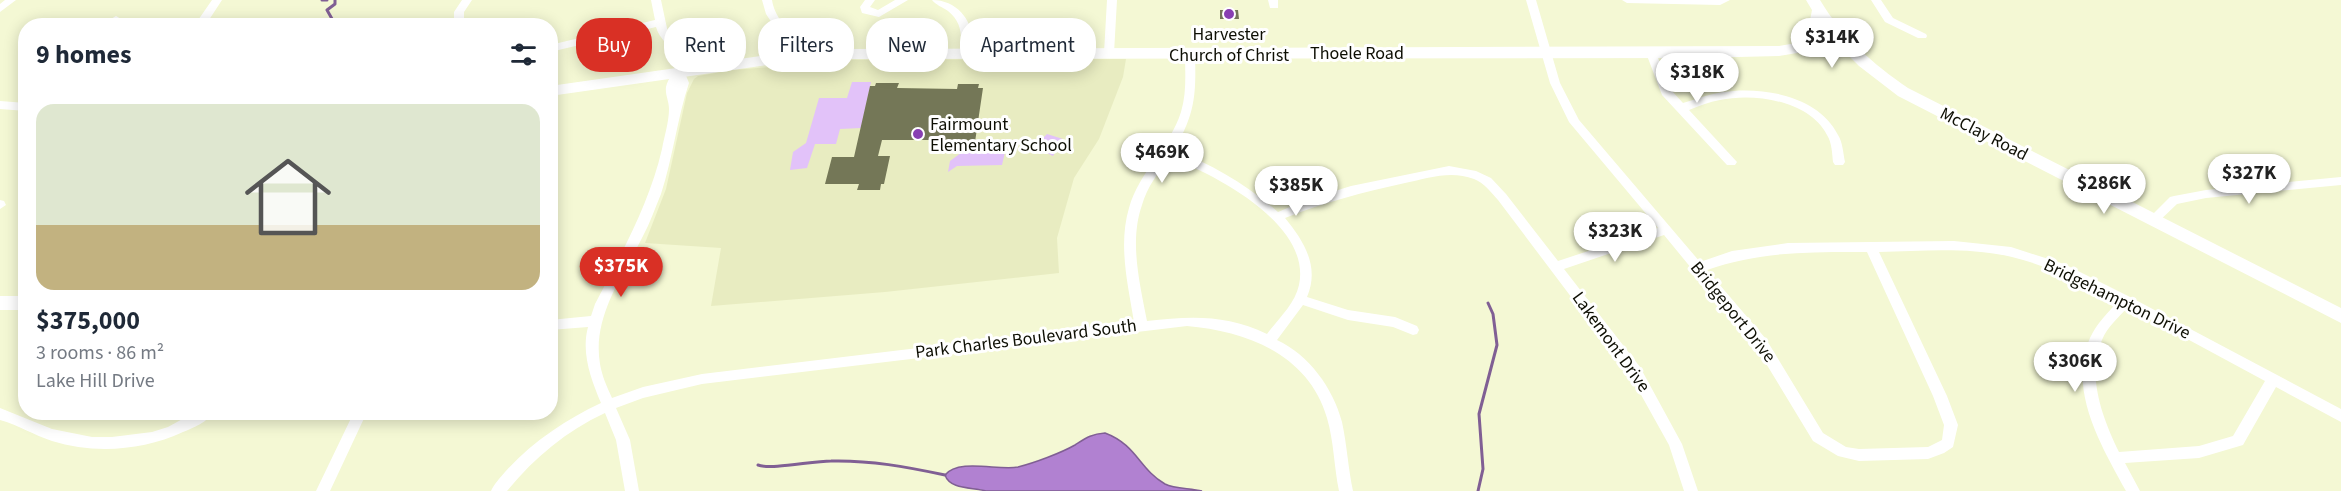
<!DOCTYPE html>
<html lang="en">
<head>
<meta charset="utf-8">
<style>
  body { margin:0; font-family:"Source Sans 3",sans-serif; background:#f6f6f7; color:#1f2937; height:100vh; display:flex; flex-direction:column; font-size:22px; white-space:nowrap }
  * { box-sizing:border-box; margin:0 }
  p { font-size:20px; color:#747a83 }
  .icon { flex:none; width:33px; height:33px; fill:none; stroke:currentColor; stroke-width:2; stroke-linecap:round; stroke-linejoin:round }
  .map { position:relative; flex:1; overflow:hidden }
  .drawer { position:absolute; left:18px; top:18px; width:540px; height:402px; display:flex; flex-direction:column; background:#fff; border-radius:24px; box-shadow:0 3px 15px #0003 }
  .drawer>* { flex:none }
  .guide { position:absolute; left:576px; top:18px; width:570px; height:54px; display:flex; gap:12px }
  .price { position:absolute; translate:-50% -51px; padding:0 14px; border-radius:21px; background:#fff; color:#222; font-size:20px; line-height:39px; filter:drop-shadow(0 2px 3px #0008) }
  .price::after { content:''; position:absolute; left:50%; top:36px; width:18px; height:14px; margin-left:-9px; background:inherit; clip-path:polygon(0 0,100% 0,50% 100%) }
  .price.current { background:#d93025; color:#fff }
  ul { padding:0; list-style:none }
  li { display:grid; align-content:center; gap:12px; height:318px; padding:0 18px }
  li span { display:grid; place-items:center; height:186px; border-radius:18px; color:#555 }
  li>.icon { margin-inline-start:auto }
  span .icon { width:108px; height:108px; fill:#fffc; stroke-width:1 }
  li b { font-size:26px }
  h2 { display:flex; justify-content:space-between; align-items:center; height:72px; padding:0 18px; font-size:26px }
  .pill { padding:0 21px; border-radius:24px; background:#fff; box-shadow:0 3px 15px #0003; font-size:21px; line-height:54px }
  .pill.current { background:#d93025; color:#fff }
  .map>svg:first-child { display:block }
</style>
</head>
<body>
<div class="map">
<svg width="2341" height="491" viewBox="0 0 2341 491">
  <rect width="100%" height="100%" fill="#f4f8d4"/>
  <!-- built -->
  <path fill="#e8ecc1" d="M1126,59L1123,77L1099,139L1074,178L1057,238L1059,273L885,292L711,306L721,248L645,243L666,189L687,93L694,79L698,76L733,70L808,64L822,60Z"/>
  <!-- green -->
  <path fill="#e2c2f9" d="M852,82H871L861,128L840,129L836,144H815L807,168L790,170L793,152L806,143L819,98H847Z
    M1047,134L1063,139L1053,156L1034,147Z
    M966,145H999V151L1005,152L1002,165L957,166L948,172L950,161L965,150Z"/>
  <!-- water -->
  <path fill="#b181d1" stroke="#805f94" stroke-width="1.5" d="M1105,433C1137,445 1139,469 1165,484C1175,489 1190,488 1202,491H986C973,487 950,490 945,475C959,458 999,471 1018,467C1034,463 1061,453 1075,445C1086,438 1091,434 1105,433Z"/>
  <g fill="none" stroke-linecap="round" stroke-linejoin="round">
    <!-- stream -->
    <path stroke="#805f94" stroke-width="3" d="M322,0H327
      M335,0V4L327,10L336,26
      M758,465C773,470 811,461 831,461C870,460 907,467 945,475
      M1478,491L1483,469L1479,414L1497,345L1493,314L1488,303"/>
  </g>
  <!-- building -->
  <path fill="#747757" d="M1220,10H1238L1239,19H1220Z
    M876,83H899L897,88L957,89L958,84H979L978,88H983L975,142H965L964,146H951L952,140H882L878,156H890L884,184H881L880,190H857L859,184H825L832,157H854L870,86H875Z"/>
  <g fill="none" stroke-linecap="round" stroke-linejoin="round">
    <!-- street -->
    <path fill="#fff" fill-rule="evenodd" d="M5,0H16L0,12V4Z
      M212,0H222L205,26H194Z
      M462,0H472L464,12V26H454V12Z
      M651,0H661L668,33L685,57V73L689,83C677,119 673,157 661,194C655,208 650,223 643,236C623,276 592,317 600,364C602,376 607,387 612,398L643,387L702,374L1134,322C1128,285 1118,245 1129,208C1139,172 1170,147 1181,112C1187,92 1185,72 1185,52L1190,48L1195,52C1196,94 1196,112 1174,150C1212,164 1247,185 1278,212L1306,200L1351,186L1449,166L1476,171L1491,178L1506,194L1558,261L1658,228L1569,122L1550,83L1526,0H1536L1560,83L1579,120L1700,262L1732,251L1788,243L1954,241L2011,247L2064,264L2130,297L2341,409V422L2276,387L2243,445L2199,458L2125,463L2140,491H2126C2102,447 2067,390 2090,338C2096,324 2108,313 2118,301C2083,284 2050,266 2012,257C1969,247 1923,251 1879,252L1947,396L1958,425L1953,447L1944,453L1928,459L1859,461L1838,456L1813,441L1756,347L1664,235L1564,269L1640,367L1682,444L1698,491H1684L1669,445L1630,375L1498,200C1491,192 1484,183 1474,179C1451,170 1428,178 1405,183C1364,192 1325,202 1285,218C1304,241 1320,267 1307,297L1348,310L1395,317L1417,326L1419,330L1417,334L1413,335L1393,327L1348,320L1303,305L1277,340C1309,355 1333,388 1342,422C1347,445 1348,468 1353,491H1339C1334,467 1334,442 1327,418C1309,355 1247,331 1187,326L702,384L643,398L616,408L630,440L639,491H625L616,440L605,413C566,431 534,458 507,491H491C494,484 500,478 505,472C532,442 565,420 601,403C591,379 581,353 588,327L550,330V320L591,316L595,304C621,254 649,205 662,149C664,137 669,122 669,109C669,101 665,95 666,87C668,76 679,70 675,57C671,46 659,39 656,27L550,52V45L655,20ZM1169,157C1214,174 1312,224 1299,285C1295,304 1278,319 1267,334C1226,314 1190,316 1147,321C1140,284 1129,242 1142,205C1147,187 1159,172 1169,157ZM1867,252L1933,396L1944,425L1942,440L1928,447L1859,449L1846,447L1823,433L1766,339L1707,270C1760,251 1812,252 1867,252ZM2128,307L2265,381L2233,436L2199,446L2119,452C2103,419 2086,376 2102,340C2107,327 2119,317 2128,307Z
      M762,0H772C775,20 792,32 799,50L792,60H784L775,51L778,32L766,14Z
      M865,0H875L870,7L878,10L895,0H908L879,17L862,13L860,7Z
      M932,0C962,0 980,30 969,57L965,59L960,55C962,38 963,23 948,11C942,7 936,5 932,0Z
      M1107,0H1117L1114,53L1109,57L1104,53Z
      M1268,0H1278V8H1270Z
      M1622,0H1730L1720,5L1627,3Z
      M1871,0H1881L1893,18L1926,34L1927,36L1926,38H1918L1885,22Z
      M116,16L121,19V26H111V19Z
      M1651,49L1656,53L1671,90L1683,103C1696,99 1710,94 1723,92C1763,86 1819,96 1838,135C1843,143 1843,153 1845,162L1843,165H1835L1833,162C1832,153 1832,143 1827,135C1809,100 1754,93 1720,100C1709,102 1699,106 1689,110L1737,162L1735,165H1727L1662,95L1646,53Z
      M0,101L26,103V111L0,109Z
      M2341,177V185L2206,198L2177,204L2156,224H2148L2146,221L2170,197L2174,196L2206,190Z
      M0,200L4,201L6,205L0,209Z
      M0,408L52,429L92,437H112L152,432L168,427L195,412H213C208,422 193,428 183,432C142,451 94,454 52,441C34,435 18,425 0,420Z
      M354,412H367L330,491H316Z"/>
    <!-- secondary -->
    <path fill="#fff" fill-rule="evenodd" d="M1806,0H1820C1842,37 1873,64 1908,88L2341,308V323L1898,96L1859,66L1839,46L1779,56L1697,58L840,59L775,64L550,96V86L775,54L840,49L1779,46L1802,42L1807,35L1812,10ZM1823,26L1832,38L1818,40Z
      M0,296H26V310H0Z"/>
  </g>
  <!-- markers -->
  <g fill="#883fb2" stroke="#fff" stroke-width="2">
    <circle cx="1229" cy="14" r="6"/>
    <circle cx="918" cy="134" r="6"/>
  </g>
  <g text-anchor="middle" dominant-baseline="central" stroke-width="6" stroke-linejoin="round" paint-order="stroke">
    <!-- poi labels -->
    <g font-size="18" fill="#0e0f04" stroke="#fff">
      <text x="1229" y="34">Harvester<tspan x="1229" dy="21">Church of Christ</tspan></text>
      <text x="930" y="124" text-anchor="start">Fairmount<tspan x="930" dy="21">Elementary School</tspan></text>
    </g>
    <!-- street labels -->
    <g font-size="18" fill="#0e0f04" stroke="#fff">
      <text x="1357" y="53">Thoele Road</text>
      <text transform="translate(1984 134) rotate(27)">McClay Road</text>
      <text transform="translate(2117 299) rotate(26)">Bridgehampton Drive</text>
      <text transform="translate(1733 312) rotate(51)">Bridgeport Drive</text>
      <text transform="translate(1026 339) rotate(-7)">Park Charles Boulevard South</text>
      <text transform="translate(1611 342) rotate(54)">Lakemont Drive</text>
    </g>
  </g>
</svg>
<b class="price" style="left:1832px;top:69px">$314K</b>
<b class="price" style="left:1697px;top:104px">$318K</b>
<b class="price" style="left:1162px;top:184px">$469K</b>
<b class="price" style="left:2249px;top:205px">$327K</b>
<b class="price" style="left:2104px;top:215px">$286K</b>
<b class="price" style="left:1296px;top:217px">$385K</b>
<b class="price" style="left:1615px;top:263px">$323K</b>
<b class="price current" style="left:621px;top:298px">$375K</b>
<b class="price" style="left:2075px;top:393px">$306K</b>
<div class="guide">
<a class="pill current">Buy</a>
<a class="pill">Rent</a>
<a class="pill">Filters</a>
<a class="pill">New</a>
<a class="pill">Apartment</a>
</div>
<section class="drawer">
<h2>9 homes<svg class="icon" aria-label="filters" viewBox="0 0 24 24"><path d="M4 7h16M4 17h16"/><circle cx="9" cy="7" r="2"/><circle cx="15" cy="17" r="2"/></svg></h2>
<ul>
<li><span style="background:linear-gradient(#dfe7d0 65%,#c2b280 0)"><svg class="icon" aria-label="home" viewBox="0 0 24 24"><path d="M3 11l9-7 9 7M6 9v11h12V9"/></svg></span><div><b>$375,000</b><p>3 rooms · 86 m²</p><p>Lake Hill Drive</p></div></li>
</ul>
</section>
</div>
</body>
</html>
